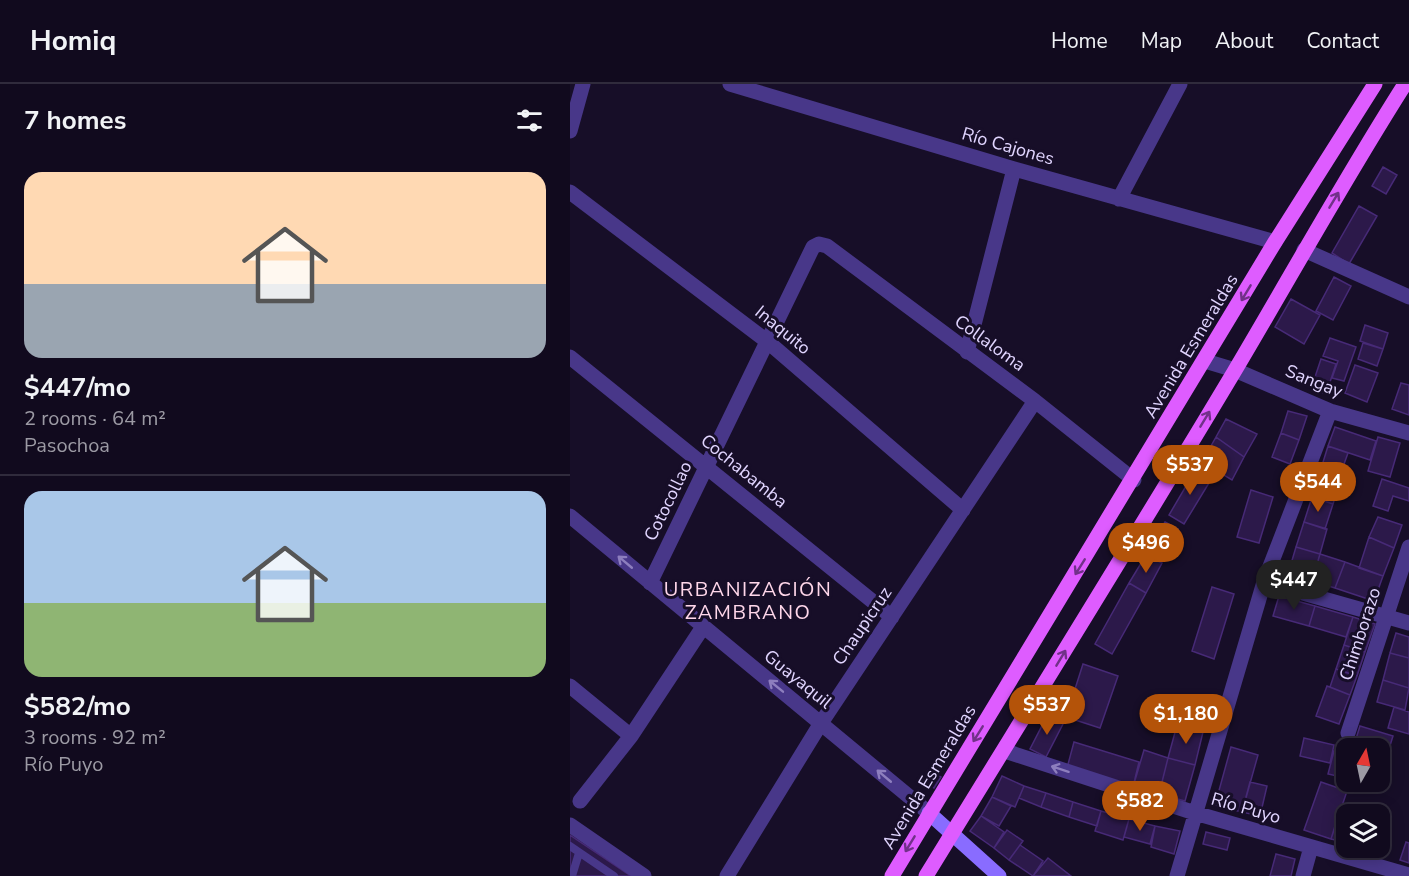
<!DOCTYPE html>
<html lang="en">
<head>
<meta charset="utf-8">
<style>
  body { margin:0; font-family:"Nunito Sans",sans-serif; background:#1a1327; color:#f1f3f6; height:100vh; display:flex; flex-direction:column; font-size:22px; white-space:nowrap }
  * { box-sizing:border-box; margin:0 }
  p { font-size:20px; color:#9c9aa4 }
  .icon { flex:none; width:33px; height:33px; fill:none; stroke:currentColor; stroke-width:2; stroke-linecap:round; stroke-linejoin:round }
  .map { position:relative; flex:1; overflow:hidden }
  .drawer { display:flex; flex-direction:column; background:#110a1e; width:570px }
  .drawer>* { flex:none }
  .needle { width:39px; rotate:9deg }
  .controls { position:absolute; left:766px; top:654px; display:grid; gap:12px }
  .controls a { display:grid; place-items:center; width:54px; height:54px; border-radius:12px; background:#110a1e; box-shadow:0 3px 15px #0003,0 0 0 2px #302b3c; font-size:30px }
  .price { position:absolute; translate:-50% -51px; padding:0 14px; border-radius:21px; background:#b45309; color:#fff; font-size:20px; line-height:39px; filter:drop-shadow(0 2px 3px #0008) }
  .price::after { content:''; position:absolute; left:50%; top:36px; width:18px; height:14px; margin-left:-9px; background:inherit; clip-path:polygon(0 0,100% 0,50% 100%) }
  .price.on { background:#222; color:#fff }
  ul { padding:0; list-style:none }
  li { display:grid; align-content:center; gap:12px; height:318px; padding:0 24px }
  li+li { border-top:2px solid #302b3c }
  li span { display:grid; place-items:center; height:186px; border-radius:18px; color:#555 }
  li>.icon { margin-inline-start:auto }
  span .icon { width:108px; height:108px; fill:#fffc; stroke-width:1 }
  li b { font-size:26px }
  h2 { display:flex; justify-content:space-between; align-items:center; height:72px; padding:0 24px; font-size:26px }
  header { display:flex; align-items:center; gap:36px; box-sizing:border-box; height:84px; padding:0 30px; background:#110a1e; border-bottom:2px solid #302b3c }
  header strong { font-size:28px }
  nav { display:flex; gap:33px; margin-inline-start:auto; font-size:21px }
  main { display:flex; flex:1; min-height:0 }
  .map>svg:first-child { display:block }
</style>
</head>
<body>
<header>
<strong>Homiq</strong>
<nav><a>Home</a><a>Map</a><a>About</a><a>Contact</a></nav>
</header>
<main>
<section class="drawer">
<h2>7 homes<svg class="icon" aria-label="filters" viewBox="0 0 24 24"><path d="M4 7h16M4 17h16"/><circle cx="9" cy="7" r="2"/><circle cx="15" cy="17" r="2"/></svg></h2>
<ul>
<li><span style="background:linear-gradient(#ffd9b3 60%,#9aa5b1 0)"><svg class="icon" aria-label="home" viewBox="0 0 24 24"><path d="M3 11l9-7 9 7M6 9v11h12V9"/></svg></span><div><b>$447/mo</b><p>2 rooms · 64 m²</p><p>Pasochoa</p></div></li>
<li><span style="background:linear-gradient(#a9c7e8 60%,#8fb573 0)"><svg class="icon" aria-label="home" viewBox="0 0 24 24"><path d="M3 11l9-7 9 7M6 9v11h12V9"/></svg></span><div><b>$582/mo</b><p>3 rooms · 92 m²</p><p>Río Puyo</p></div></li>
</ul>
</section>
<div class="map">
<svg width="839" height="792" viewBox="0 0 839 792">
  <rect width="100%" height="100%" fill="#170e28"/>
  <!-- building -->
  <path fill="#2c194a" stroke="#472a77" stroke-width="1.5" d="M813,83L827,91L816,110L802,102Z
    M789,122L807,132L779,180L762,169Z
    M764,193L781,202L763,236L746,227Z
    M721,215L750,231L734,260L705,243Z
    M795,241L818,249L813,265L790,257Z
    M760,254L786,263L774,297L762,294L768,277L753,272Z
    M793,259L813,265L807,282L788,275Z
    M751,275L766,280L756,310L741,305Z
    M785,281L808,289L797,318L775,309Z
    M831,299L839,301V331L822,325Z
    M718,327L737,332L729,356L711,349Z
    M656,335L687,350L674,373L646,353Z
    M765,343L806,357L800,376L758,362Z
    M711,349L729,356L720,380L702,373Z
    M646,353L674,373L662,396L632,378Z
    M808,353L830,359L820,393L798,387Z
    M758,362L778,369L769,394L750,388Z
    M626,385L642,394L614,440L599,431Z
    M750,388L771,395L763,420L742,413Z
    M812,395L839,404V417L823,412L818,427L803,422Z
    M681,406L703,413L689,459L667,453Z
    M742,413L763,420L755,445L734,438Z
    M808,433L832,441L824,464L799,453Z
    M595,438L608,445L596,465L583,457Z
    M734,438L757,445L750,470L726,463Z
    M799,453L824,464L813,492L789,484Z
    M726,463L750,470L742,497L718,490Z
    M750,470L775,478L765,504L742,497Z
    M576,471L592,479L576,509L559,499Z
    M775,478L813,492L804,517L765,504Z
    M559,499L576,509L542,570L525,560Z
    M642,503L664,510L644,575L622,567Z
    M709,512L745,522L739,542L703,532Z
    M745,522L783,533L776,553L739,542Z
    M783,533L805,540L795,568L774,561Z
    M826,549L839,553V574L820,569Z
    M774,561L795,568L787,592L766,585Z
    M820,569L839,574V604L813,596Z
    M513,580L548,592L530,644L496,633Z
    M766,585L787,592L780,611L760,603Z
    M813,596L839,604L835,626L807,618Z
    M757,602L780,611L769,640L746,632Z
    M824,623L839,628V650L818,644Z
    M478,630L494,638L476,673L460,665Z
    M607,641L633,648L625,681L598,674Z
    M790,642L823,652L818,668L785,658Z
    M734,654L764,661L760,679L730,672Z
    M504,658L569,678L563,703L497,684Z
    M661,663L688,671L672,728L645,721Z
    M574,666L598,674L589,710L563,703Z
    M764,667L777,670L772,693L758,690Z
    M598,674L625,681L615,717L589,710Z
    M358,686L371,693L364,704L351,697Z
    M432,692L454,702L445,723L422,713Z
    M680,698L697,702L690,732L672,728Z
    M751,698L777,707L761,755L734,746Z
    M454,702L476,709L471,723L449,714Z
    M476,709L503,718L499,733L471,723Z
    M422,713L441,722L429,742L411,732Z
    M503,718L531,727L527,742L499,733Z
    M771,723L790,729L777,730V759L761,755Z
    M531,727L559,735L553,756L525,747Z
    M411,732L434,748L424,764L400,747Z
    M810,732L816,735L810,754Z
    M559,735L585,742L580,760L554,753Z
    M585,742L610,747L604,770L581,763Z
    M437,746L453,757L439,776L424,764Z
    M636,748L660,754L657,766L633,760Z
    M0,751L61,792H0Z
    M836,758L839,759V779L830,776Z
    M450,761L473,777L463,792L439,776Z
    M706,770L725,775L721,792H700Z
    M478,774L501,792H463Z"/>
  <g fill="none" stroke-linecap="round" stroke-linejoin="round">
    <!-- lane -->
    <path stroke="#483789" stroke-width="8" d="M0,762L44,792
      M2,792L9,769"/>
    <!-- street -->
    <path stroke="#483789" stroke-width="15" d="M160,0L444,85L705,158
      M0,47L13,0
      M0,108L198,258L393,426
      M549,115L610,0
      M734,166L839,213
      M397,268L444,85
      M0,273L322,533
      M635,277L665,286L760,327L839,349
      M0,432L359,729
      M694,498L839,539
      M80,499L243,163L249,160L257,162L465,317L564,396
      M0,602L61,652
      M778,649L839,463
      M435,667L625,729L839,791
      M10,717L61,652L133,543
      M0,741L74,792
      M157,792L251,639L465,317
      M607,792L694,498L760,327
      M733,792L741,763"/>
    <!-- secondary -->
    <path stroke="#896cff" stroke-width="15" d="M359,729L429,792"/>
    <!-- primary -->
    <path stroke="#de5cff" stroke-width="15" d="M322,792L705,158L805,0
      M356,792C459,624 563,457 664,288C721,192 775,94 835,0"/>
  </g>
  <!-- one-way arrows -->
  <defs><path id="oneway-shaft" d="M-6 0H5M1.5-3L5.5 0L1.5 3" fill="none" stroke-width="1.6" stroke-linecap="round" stroke-linejoin="round" transform="scale(1.5)"/></defs>
  <g stroke="#713189">
    <use href="#oneway-shaft" transform="translate(764 116) rotate(-59)"/>
    <use href="#oneway-shaft" transform="translate(676 209) rotate(121)"/>
    <use href="#oneway-shaft" transform="translate(635 335) rotate(-59)"/>
    <use href="#oneway-shaft" transform="translate(510 483) rotate(122)"/>
    <use href="#oneway-shaft" transform="translate(491 574) rotate(-59)"/>
    <use href="#oneway-shaft" transform="translate(408 650) rotate(122)"/>
    <use href="#oneway-shaft" transform="translate(340 760) rotate(121)"/>
  </g>
  <g stroke="#8d7ebe">
    <use href="#oneway-shaft" transform="translate(55 478) rotate(-140)"/>
    <use href="#oneway-shaft" transform="translate(206 602) rotate(-141)"/>
    <use href="#oneway-shaft" transform="translate(490 685) rotate(-162)"/>
    <use href="#oneway-shaft" transform="translate(314 692) rotate(-140)"/>
  </g>
  <g text-anchor="middle" dominant-baseline="central" stroke-width="6" stroke-linejoin="round" paint-order="stroke">
    <!-- street labels -->
    <g font-size="18" fill="#e1d5ff" stroke="#170e28">
      <text transform="translate(438 62) rotate(16)">Río Cajones</text>
      <text transform="translate(213 246) rotate(39)">Inaquito</text>
      <text transform="translate(420 259) rotate(36)">Collaloma</text>
      <text transform="translate(621 262) rotate(-59)">Avenida Esmeraldas</text>
      <text transform="translate(744 297) rotate(22)">Sangay</text>
      <text transform="translate(174 387) rotate(39)">Cochabamba</text>
      <text transform="translate(98 417) rotate(-64)">Cotocollao</text>
      <text transform="translate(292 542) rotate(-56)">Chaupicruz</text>
      <text transform="translate(790 550) rotate(-72)">Chimborazo</text>
      <text transform="translate(228 595) rotate(39)">Guayaquil</text>
      <text transform="translate(359 693) rotate(-59)">Avenida Esmeraldas</text>
      <text transform="translate(676 724) rotate(16)">Río Puyo</text>
    </g>
    <!-- neighbourhood labels -->
    <g font-size="20" letter-spacing="1.5" fill="#ffd7ea" stroke="#170e28">
      <text x="178" y="505">URBANIZACIÓN<tspan x="178" dy="23">ZAMBRANO</tspan></text>
    </g>
  </g>
</svg>
<div class="controls">
<a><svg class="needle" viewBox="-14 -14 28 28"><path d="M0-13l5 13h-10z" fill="#e53935"/><path d="M0 13l5-13h-10z" fill="#9c9aa4"/></svg></a>
<a><svg class="icon" aria-label="layers" viewBox="0 0 24 24"><path d="M12 4l9 5-9 5-9-5zM3 14l9 5 9-5"/></svg></a>
</div>
<b class="price" style="left:620px;top:412px">$537</b>
<b class="price" style="left:748px;top:429px">$544</b>
<b class="price" style="left:576px;top:490px">$496</b>
<b class="price on" style="left:724px;top:527px">$447</b>
<b class="price" style="left:477px;top:652px">$537</b>
<b class="price" style="left:616px;top:661px">$1,180</b>
<b class="price" style="left:570px;top:748px">$582</b>
</div>
</main>
</body>
</html>
